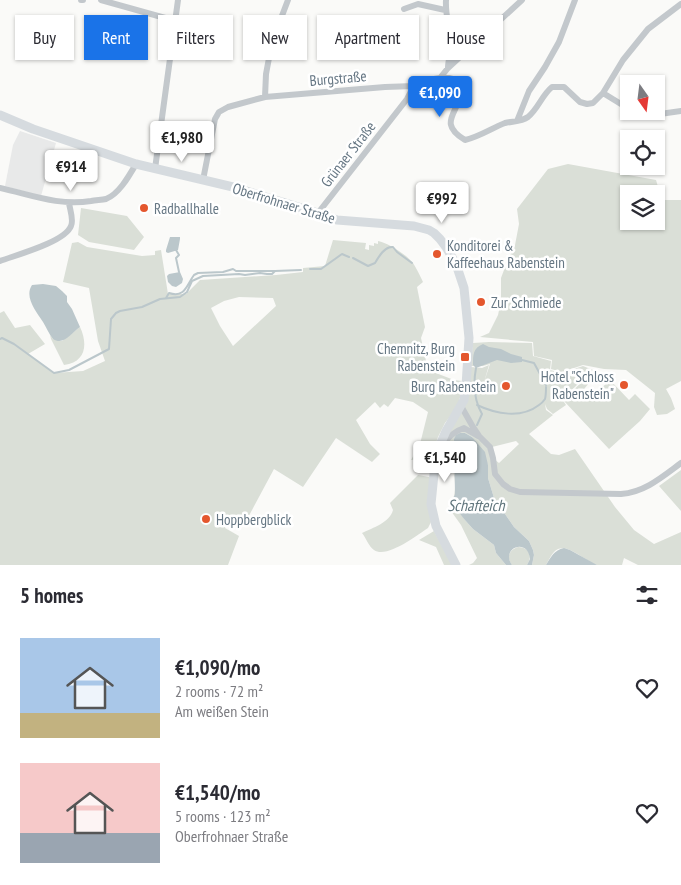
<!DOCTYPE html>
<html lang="en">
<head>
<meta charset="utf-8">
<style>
  body { margin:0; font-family:"PT Sans Narrow",sans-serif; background:#f2f2f3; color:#2b2b33; height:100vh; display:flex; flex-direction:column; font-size:19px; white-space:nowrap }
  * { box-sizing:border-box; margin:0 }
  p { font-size:16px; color:#7c7c81 }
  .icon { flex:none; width:28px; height:28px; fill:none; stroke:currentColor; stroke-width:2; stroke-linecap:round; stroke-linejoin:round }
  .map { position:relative; height:565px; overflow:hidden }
  .panel { display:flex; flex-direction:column; background:#fff; flex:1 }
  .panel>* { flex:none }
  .banner { position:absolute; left:15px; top:15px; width:651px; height:45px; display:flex; gap:10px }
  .needle { width:32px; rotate:166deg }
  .tools { position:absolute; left:620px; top:75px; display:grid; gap:10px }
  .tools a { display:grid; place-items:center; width:45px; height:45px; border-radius:0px; background:#fff; box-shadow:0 1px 4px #0004; font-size:25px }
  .price { position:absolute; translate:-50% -42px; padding:0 11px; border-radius:5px; background:#fff; color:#222; font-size:16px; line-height:32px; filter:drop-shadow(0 1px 2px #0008) }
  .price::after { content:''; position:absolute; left:50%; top:30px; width:15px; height:11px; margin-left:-8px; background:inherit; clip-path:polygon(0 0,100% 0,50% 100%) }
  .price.current { background:#1a73e8; color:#fff }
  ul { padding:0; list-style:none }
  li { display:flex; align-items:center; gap:15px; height:125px; padding:0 20px }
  li span { display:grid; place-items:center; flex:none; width:140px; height:100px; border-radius:0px; color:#555 }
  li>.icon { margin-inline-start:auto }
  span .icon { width:60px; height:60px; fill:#fffc; stroke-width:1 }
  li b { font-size:21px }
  h2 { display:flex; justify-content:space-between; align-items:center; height:60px; padding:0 20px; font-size:21px }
  .tag { padding:0 18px; border-radius:0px; background:#fff; box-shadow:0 1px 4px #0004; font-size:18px; line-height:45px }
  .tag.current { background:#1a73e8; color:#fff }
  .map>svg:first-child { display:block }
</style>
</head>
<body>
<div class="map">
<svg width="681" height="565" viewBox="0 0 681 565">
  <rect width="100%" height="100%" fill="#fafaf8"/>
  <!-- built -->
  <path fill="#e8e9e9" d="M20,131L56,143L41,196L5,186L13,145Z"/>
  <!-- green -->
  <path fill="#dadfd7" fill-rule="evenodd" d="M568,164L656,180L662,200H681V381L666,389L671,398L675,409L667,414L657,415L654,407L655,393L626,370L604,369L583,365L562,372L551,369L552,360L534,356L533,342L480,337L489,333L498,315L501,301V278L507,262L515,245L519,224L517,209L548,169ZM629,194H656V221H629Z
    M81,208L127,216L144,237L134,250L89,242L78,235Z
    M333,240L366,243L365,249L369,250V245L374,246V243L378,244V241C388,243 407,255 413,263C417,269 420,276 423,282L417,287L425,327L421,338L428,370L454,380L462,381L460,401L455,410L445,423L438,437L432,455L421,459L411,460L420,444L428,412L413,402L395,398L388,407L384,404L380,408L375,402L356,420L370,444L380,454L372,462L336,438L303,487L274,469L244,525L233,519L227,521L225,528L239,536L228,565H0V313L4,311L15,328L30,325L45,344L28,354L54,373L83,371L105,361L98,341L89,288L63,282L72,243L78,242L87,247L142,256L155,255V251L161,250L168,294H186L200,280L276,275L303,272V268L325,266ZM239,297L273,298L276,306L233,346L220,326L211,308L224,301Z
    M80,327C88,344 86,362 64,365L51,339L50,335L53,339L62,341Z
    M489,342L532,343L533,356L551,361L550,370L562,373L583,366L593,370L562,399L566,405L553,414L547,409L545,404L546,410L553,415L529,434L551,454L559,455L575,449L615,507L634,530L654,544L681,532V565H638L624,558L622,565C615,565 603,565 597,565C587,562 569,544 558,549C552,552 549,560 546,565H532L534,555L533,550L529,541L514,527L494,498L488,478V465L472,437L465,433L454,439L455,494L453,500H456L464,519L473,529L494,545L496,553L506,565H469L473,563L477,558L461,525L451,511L457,504L456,501H453V499C458,486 452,465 449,452L441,451L471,367L482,368L489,365L484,382L490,364L483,366H471L473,343ZM516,441L519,444L499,463L494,459L492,447Z
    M586,378L590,382L584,389L592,397L610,380L629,400L635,394L650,409L640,421L609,449L563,400Z
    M681,470V511L659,486Z
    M418,475L429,477V504L431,522L428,528C417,535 387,559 374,550C369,547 366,538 362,533C373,528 390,522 393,510L390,503Z
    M434,531L452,565H444L436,547L419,540Z
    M518,547C529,547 533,556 527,565H512C506,557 509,550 518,547Z"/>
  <!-- water -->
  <path fill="#bbc7cb" d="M170,237H180V239L178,250L168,253L166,252V250Z
    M180,272L183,279L182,283L176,287L172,286L168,282L167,276L169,274Z
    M43,284L56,286L62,291L67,296V302L72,309L80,327C71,333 64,346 53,339C49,334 46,327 43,322C36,311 24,297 32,285Z
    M483,344L489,347L501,349L511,354L522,357V362L511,363L497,360L476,368L473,365C473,355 473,348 483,344Z
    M460,433H465L472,437L485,452L488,465V478L494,498L514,527L529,541L533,550L534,555L532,565H527L530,559C528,537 500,548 512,565H506L496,553L494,545L473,529L464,519L456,508L457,504L456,500H453V499L455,494L454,439L456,435Z
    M564,548L570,550L597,565H546C551,557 554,550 564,548Z"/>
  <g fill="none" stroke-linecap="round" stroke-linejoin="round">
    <!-- stream -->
    <path stroke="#bbc7cb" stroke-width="2" d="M176,250L179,255L176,258L179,272
      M353,258L368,266L375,263C379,256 385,246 393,247L397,252L412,263
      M310,269H321L342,254L349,257
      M166,298L169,293C185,298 186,286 194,275L198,273L223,272L233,269L236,271H275
      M0,339L2,338L14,344L54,373L69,370L109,349L111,319L116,313L120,311L142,307L160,299L180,297L187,292L192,281L203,276L239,274L245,275L260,273L267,274H272L275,271L301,270
      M522,360L534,363L546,385
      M476,368C473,384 474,400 482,414L477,425
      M477,405C496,414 521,419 539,405C542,403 543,402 545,399C546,395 546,391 546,387"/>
    <!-- street -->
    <path stroke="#c3c8cc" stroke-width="6" d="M81,0H83
      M101,0L176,21
      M446,0C445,15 450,29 451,44C451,52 448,60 448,68
      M404,9L418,4L445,10
      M440,78L448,68L522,0
      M603,93L629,109
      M265,97L266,74L272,42L288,0
      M633,111L639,115L646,116L681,111
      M517,121L529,91L545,67L559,42L575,0
      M155,169L178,0
      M203,180L215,119L219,112L228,107L265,97L385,87L414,86L434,79L440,78H449L456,80C458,84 460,88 460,92C460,113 436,122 465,140C479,137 492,128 505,123C513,121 521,122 528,117C538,109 542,95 552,87H564L580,102L587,104L593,103L603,93L623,60L648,29L681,4
      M0,188C32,195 58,206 91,201C96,200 102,200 106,199C119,194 129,176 136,164
      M318,213L407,99L414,86
      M0,261C16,255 65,242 71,226C74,220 70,210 69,203
      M461,406L473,427L479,436L490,447L493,458L495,474L503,484L510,489L520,492L621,494C645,492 662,477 681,463
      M441,446C448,438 454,431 464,428L478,436"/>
    <!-- secondary -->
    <path stroke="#d6dbdf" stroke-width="9" d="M0,115L33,129L136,164L233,187L318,213L337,220L414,226L429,230L434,233L440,239L446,247L456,264L464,288L469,338L466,386L464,400L446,431L436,454L431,504L436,526L456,565"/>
  </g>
  <!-- markers -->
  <g fill="#e4572e" stroke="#fff" stroke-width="2">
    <circle cx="144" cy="208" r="5"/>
    <circle cx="437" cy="254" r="5"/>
    <circle cx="481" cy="302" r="5"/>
    <rect x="460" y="352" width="10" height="10" rx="2.5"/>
    <circle cx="624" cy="385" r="5"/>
    <circle cx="506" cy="386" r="5"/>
    <circle cx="206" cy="519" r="5"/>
  </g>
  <g text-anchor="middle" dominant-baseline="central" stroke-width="5" stroke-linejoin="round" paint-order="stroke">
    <!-- street labels -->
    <g font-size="15" fill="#657683" stroke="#fff">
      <text transform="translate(338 78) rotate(-5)">Burgstraße</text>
      <text transform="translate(348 154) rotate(-52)">Grünaer Straße</text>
      <text transform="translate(284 203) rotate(17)">Oberfrohnaer Straße</text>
    </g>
    <!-- poi labels -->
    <g font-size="15" fill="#657683" stroke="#fff" text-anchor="start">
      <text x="154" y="208">Radballhalle</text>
      <text x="447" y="245">Konditorei &amp;<tspan x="447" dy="17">Kaffeehaus Rabenstein</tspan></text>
      <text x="491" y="302">Zur Schmiede</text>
      <text x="455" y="348" text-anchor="end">Chemnitz, Burg<tspan x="455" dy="17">Rabenstein</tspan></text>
      <text x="614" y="376" text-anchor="end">Hotel "Schloss<tspan x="614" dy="17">Rabenstein"</tspan></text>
      <text x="496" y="386" text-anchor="end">Burg Rabenstein</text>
      <text x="216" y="519">Hoppbergblick</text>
    </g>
    <!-- water labels -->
    <g font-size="16" font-style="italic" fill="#60757c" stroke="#fff">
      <text x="476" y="505">Schafteich</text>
    </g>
  </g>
</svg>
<div class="tools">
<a><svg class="needle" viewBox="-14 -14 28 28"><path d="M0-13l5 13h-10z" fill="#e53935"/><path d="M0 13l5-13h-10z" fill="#7c7c81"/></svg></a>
<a><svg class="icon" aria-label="locate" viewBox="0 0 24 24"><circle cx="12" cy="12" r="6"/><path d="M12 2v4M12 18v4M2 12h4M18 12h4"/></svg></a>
<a><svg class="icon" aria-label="layers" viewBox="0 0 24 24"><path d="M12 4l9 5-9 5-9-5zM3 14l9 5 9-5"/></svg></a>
</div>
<b class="price current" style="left:440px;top:118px">€1,090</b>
<b class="price" style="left:182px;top:163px">€1,980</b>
<b class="price" style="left:71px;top:192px">€914</b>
<b class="price" style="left:442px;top:224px">€992</b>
<b class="price" style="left:445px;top:483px">€1,540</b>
<div class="banner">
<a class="tag">Buy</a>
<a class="tag current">Rent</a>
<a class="tag">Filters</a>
<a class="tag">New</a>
<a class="tag">Apartment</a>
<a class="tag">House</a>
</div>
</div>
<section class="panel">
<h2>5 homes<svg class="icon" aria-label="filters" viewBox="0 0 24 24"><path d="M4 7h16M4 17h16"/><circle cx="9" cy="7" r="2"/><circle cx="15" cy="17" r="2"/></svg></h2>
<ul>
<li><span style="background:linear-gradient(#a9c7e8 75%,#c2b280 0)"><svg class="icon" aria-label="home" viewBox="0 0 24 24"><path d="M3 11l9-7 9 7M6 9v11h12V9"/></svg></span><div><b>€1,090/mo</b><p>2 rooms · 72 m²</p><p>Am weißen Stein</p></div><svg class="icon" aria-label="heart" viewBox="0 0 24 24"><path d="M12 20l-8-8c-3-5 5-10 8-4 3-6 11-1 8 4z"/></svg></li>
<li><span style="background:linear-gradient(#f6c9c9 70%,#9aa5b1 0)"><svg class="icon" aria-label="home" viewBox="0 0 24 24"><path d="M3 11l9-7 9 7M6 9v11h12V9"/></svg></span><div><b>€1,540/mo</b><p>5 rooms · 123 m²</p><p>Oberfrohnaer Straße</p></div><svg class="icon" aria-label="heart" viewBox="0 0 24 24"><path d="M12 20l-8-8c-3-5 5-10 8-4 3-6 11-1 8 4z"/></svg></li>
</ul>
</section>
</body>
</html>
